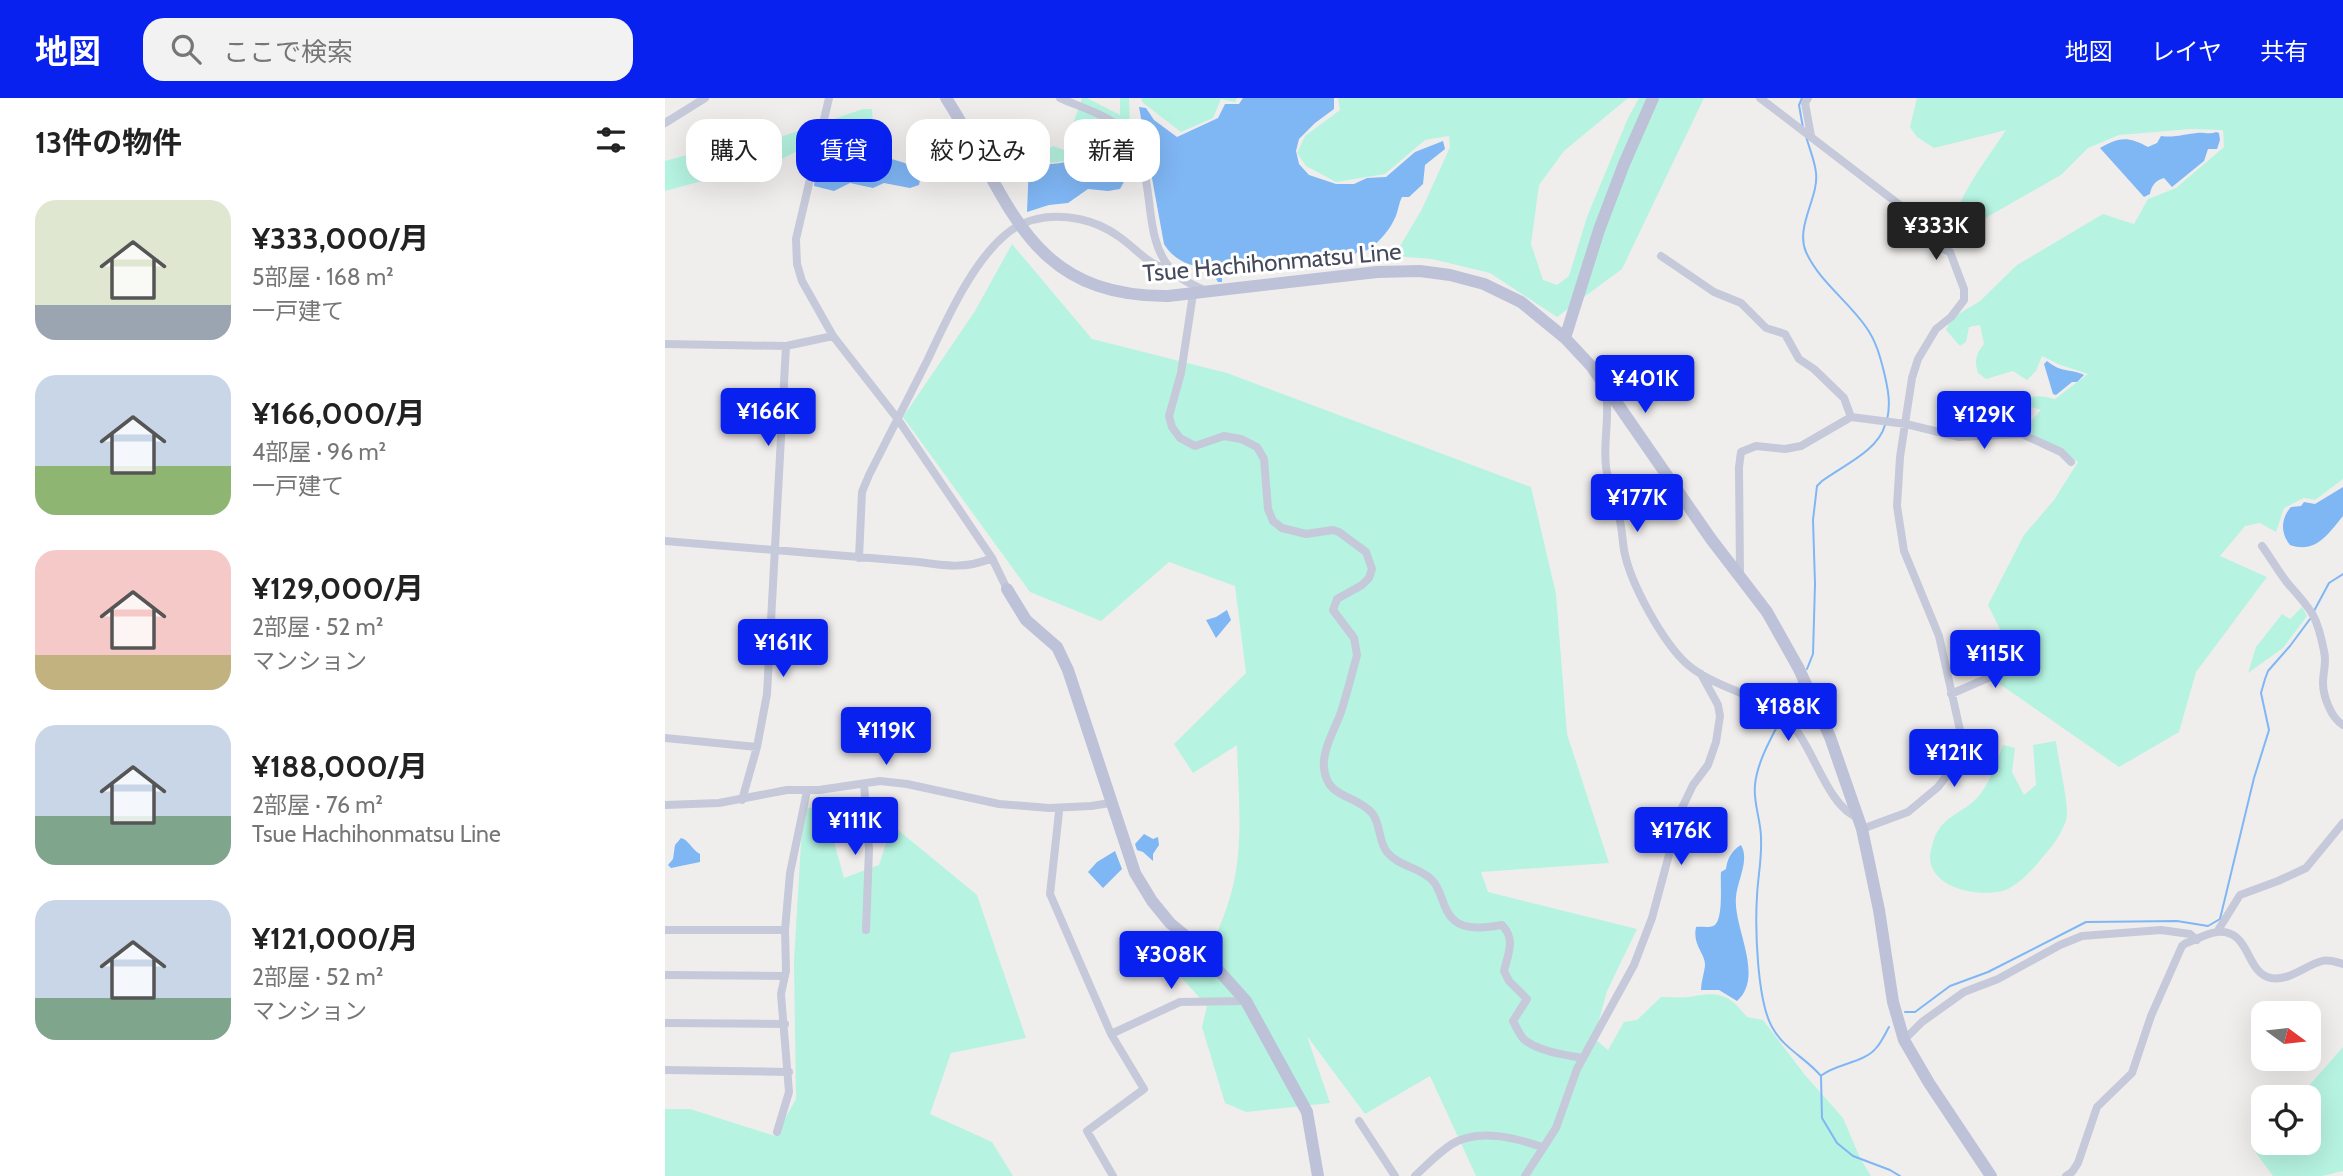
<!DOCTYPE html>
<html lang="ja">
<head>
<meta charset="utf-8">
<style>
  body { margin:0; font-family:Cabin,"Noto Sans JP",sans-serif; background:#f2f2f2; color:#222; height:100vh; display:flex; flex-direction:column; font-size:26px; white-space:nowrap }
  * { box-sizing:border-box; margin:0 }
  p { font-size:23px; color:#767676 }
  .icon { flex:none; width:38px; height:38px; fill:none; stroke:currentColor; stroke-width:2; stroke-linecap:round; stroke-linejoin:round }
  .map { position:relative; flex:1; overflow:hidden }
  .drawer { display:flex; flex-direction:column; background:#fff; width:665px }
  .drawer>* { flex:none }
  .top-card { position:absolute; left:21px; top:21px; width:665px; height:63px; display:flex; gap:14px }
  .needle { width:46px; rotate:105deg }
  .controls { position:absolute; left:1586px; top:903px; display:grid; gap:14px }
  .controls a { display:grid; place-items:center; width:70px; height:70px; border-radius:14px; background:#fff; box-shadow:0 7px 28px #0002; font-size:35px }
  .price { position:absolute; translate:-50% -60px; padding:0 16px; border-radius:7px; background:#0821ef; color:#fff; font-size:23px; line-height:46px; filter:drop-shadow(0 2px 4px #0008) }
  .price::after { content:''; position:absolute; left:50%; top:42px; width:21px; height:16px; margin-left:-10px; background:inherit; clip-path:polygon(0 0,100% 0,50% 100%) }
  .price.selected { background:#222; color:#fff }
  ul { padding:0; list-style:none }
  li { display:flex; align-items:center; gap:21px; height:175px; padding:0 35px }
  li span { display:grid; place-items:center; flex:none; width:196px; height:140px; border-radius:21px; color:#555 }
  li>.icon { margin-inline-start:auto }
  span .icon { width:84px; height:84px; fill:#fffc; stroke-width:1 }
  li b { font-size:30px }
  h2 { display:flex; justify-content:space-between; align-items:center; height:84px; padding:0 35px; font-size:30px }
  .tag { padding:0 24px; border-radius:21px; background:#fff; box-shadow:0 7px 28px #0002; font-size:24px; line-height:63px }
  .tag.selected { background:#0821ef; color:#fff }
  header { display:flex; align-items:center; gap:42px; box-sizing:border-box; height:98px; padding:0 35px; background:#0821ef; color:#fff }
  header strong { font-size:33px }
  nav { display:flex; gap:38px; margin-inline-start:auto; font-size:24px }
  .search { width:490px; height:63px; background:#f2f2f2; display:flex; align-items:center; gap:18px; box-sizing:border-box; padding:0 24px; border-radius:21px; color:#767676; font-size:26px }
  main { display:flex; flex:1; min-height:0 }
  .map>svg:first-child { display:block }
</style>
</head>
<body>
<header>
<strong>地図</strong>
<div class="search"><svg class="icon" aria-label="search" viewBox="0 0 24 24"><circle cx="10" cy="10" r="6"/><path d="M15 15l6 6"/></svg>ここで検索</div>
<nav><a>地図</a><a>レイヤ</a><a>共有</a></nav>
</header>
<main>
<section class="drawer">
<h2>13件の物件<svg class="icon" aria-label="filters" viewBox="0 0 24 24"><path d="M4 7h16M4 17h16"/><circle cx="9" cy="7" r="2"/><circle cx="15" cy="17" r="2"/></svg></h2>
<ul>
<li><span style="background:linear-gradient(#dfe7d0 75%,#9aa5b1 0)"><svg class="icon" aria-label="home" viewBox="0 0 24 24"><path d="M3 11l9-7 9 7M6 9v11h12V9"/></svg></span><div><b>¥333,000/月</b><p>5部屋 · 168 m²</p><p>一戸建て</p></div></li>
<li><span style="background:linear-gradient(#c9d6e8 65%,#8fb573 0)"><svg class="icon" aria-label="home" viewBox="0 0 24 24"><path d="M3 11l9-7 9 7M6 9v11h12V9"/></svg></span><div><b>¥166,000/月</b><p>4部屋 · 96 m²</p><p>一戸建て</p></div></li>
<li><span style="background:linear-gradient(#f6c9c9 75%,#c2b280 0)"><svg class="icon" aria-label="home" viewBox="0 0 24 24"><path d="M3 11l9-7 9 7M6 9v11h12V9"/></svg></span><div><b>¥129,000/月</b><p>2部屋 · 52 m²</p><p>マンション</p></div></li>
<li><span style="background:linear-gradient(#c9d6e8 65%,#7fa58c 0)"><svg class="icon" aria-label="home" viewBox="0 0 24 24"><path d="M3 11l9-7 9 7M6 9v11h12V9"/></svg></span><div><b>¥188,000/月</b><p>2部屋 · 76 m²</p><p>Tsue Hachihonmatsu Line</p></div></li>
<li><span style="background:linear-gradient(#c9d6e8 70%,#7fa58c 0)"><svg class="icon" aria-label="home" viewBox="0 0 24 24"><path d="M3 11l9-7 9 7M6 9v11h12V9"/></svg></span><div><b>¥121,000/月</b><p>2部屋 · 52 m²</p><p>マンション</p></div></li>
</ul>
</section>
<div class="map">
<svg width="1678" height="1078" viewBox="0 0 1678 1078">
  <rect width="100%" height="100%" fill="#f0eeed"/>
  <!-- green -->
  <path fill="#b6f3e1" d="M417,0H422L455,17V0H464L465,31L458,33L453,53L456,64L422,54C403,66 386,65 363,64L388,48L405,54L420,47L438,50L442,45L408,26Z
    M476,0H572L570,4L556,1L548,20L516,34L477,4Z
    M673,0H963L899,53L874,87L866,146L878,182L892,187L904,178L922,119L963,20L974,0H1039L957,171L892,219L825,175L767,161L729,158L757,111L785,49L784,38L760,42L720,76L671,84L641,68L632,55L640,38L675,12Z
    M1252,0H1678V381L1650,402L1639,400L1619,410L1611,434L1595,425L1580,428L1555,458L1602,479L1531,574L1514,634L1454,669L1332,584L1348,558L1323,507L1359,437L1389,402L1413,364L1359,331L1376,312L1356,306C1366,295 1377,298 1390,301L1423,276L1393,266L1377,258L1371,273L1362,282L1348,273L1321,281L1313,275C1309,263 1311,256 1319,246L1315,227L1304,229L1301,244L1295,248L1281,232L1287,220L1315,203L1352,167L1438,116L1469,126L1483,101L1511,90L1559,49L1558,32L1526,31L1454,37L1423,50L1396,77L1287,139C1285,107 1323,60 1341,32L1269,50L1252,39L1245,29Z
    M198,11H207L208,29L186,40L159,39L115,62L0,93V63L44,51L59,58Z
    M347,146L427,241L562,275L866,389L891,496L902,636L944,765L816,774L823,794L972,831L942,893L929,940L943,952L959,924L972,922L996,899C1005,899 1015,900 1024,899C1053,893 1063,895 1082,919L1098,922L1140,977L1178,1020L1195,1060L1206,1078H811L765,978L700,1016L642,938L665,1005L581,1014L560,1005L537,929L542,908L507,869L545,852C555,828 565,805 570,779C578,736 573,690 572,647L528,675L509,646L581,575L570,488L504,464L436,523L365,494L238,319L310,213Z
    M1637,509L1642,518L1618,550L1583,575L1591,549L1617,516L1625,521Z
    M1391,643C1393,662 1403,701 1402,717C1401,729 1389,746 1382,754C1371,767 1359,783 1343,791C1320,801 1265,792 1265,759C1265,755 1267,748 1268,744C1276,718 1295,717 1312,700C1325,686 1331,664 1338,647L1350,650L1347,674L1359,697L1371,687L1368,647Z
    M159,708L179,780L214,767L227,727L312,797L361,940L286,955L265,1016L327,1044L348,1078H0V1011H25L110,1038L131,1001L129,863L138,711Z
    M1678,949V1073L1657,1078H1608L1588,1051L1598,1040V1045H1643V999H1634Z"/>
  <!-- water -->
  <path fill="#7fb6f4" d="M578,0H669V11L650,25L634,41L631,53L634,66L644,77L671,86H689L702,80L721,79L750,54L778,43L780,51L760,67L758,86L744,99H737C733,107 733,115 729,122C724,133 711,148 700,153L694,152L687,159L561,170L557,175V184H553L545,171C526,168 510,164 499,146L474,9L481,10L489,22L512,39L553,20L560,6H574Z
    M1551,34L1554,35L1555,42L1552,51H1543L1539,63L1507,89L1499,80C1491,82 1486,88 1485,96L1479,99L1435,50C1454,39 1463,38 1483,49L1492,45L1496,38C1510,40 1519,36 1532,35C1540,34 1543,37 1551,34Z
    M163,41L177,42L183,45H192L207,51L210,56L240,65L255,82L254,87L245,90L219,85L208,90L185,85L169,93L149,88L151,68L164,47Z
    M423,55C432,63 448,66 460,70L461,80L455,91L443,93L423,91L403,105L384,107L362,114L364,65C386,68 404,66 423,55Z
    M1382,263C1398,276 1405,270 1419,277L1412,284H1407L1391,297L1388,296L1379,266Z
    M1678,389V418C1663,436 1651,456 1625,447C1615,435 1616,420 1626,409L1636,408L1639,404L1650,406Z
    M562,512L566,522L551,540L541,522L551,519Z
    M479,736L488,741L493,739L494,747L488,756V763L478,754L472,752L470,746Z
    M16,740C24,742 27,752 35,756V764L6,770L3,767L8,761L10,747Z
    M1076,747C1085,762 1072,783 1071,799C1068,830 1100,878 1072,903L1054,892H1036C1036,884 1039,876 1040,868C1041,855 1027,848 1031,829C1037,828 1043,830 1048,828C1059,824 1055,786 1056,774L1061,771C1062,761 1067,752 1076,747Z
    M450,753L457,771L438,790L423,774L432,764Z"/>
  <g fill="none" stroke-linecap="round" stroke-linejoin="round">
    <!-- stream -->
    <path stroke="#7fb6f4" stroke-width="2" d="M1137,0L1134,7L1138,30
      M1141,38C1144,50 1150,63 1151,75C1154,99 1130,129 1141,154C1154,183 1183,203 1201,229C1211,243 1215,258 1219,274C1223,291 1226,305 1222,322
      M1649,513L1664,485L1678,476
      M1142,571L1148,556L1150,486L1148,422L1152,388L1157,383C1177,368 1213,353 1220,327
      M1120,615L1134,585
      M1115,623C1105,642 1092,665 1090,687C1088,705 1096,722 1096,740C1097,760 1093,778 1092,798C1090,830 1092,902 1107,929C1119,951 1141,960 1156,978L1157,1020L1172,1045L1188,1058L1225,1072L1235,1078
      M1240,914H1250L1285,888L1323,874L1421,824L1512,823L1543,828L1555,821L1589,680L1604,632L1596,595L1600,581L1603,573L1625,548L1645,521
      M1157,977C1173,965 1200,965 1212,949C1217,943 1220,936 1224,929"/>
    <!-- street -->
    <path stroke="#c5c9d9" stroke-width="8" d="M164,0L131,141L132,166L137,183L168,238L232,320L327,460L342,491
      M395,0C415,9 440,16 457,31C496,66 473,134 505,170C514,181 528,187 541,193
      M1095,0L1236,108L1255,111C1257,138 1260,144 1285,154L1299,191V202L1286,219L1271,231L1253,261L1247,280L1235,359L1232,408L1239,453L1274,538L1295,632L1296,651L1286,672L1273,689L1243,714L1197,731
      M1143,0L1140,5L1146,38
      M0,25L40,0
      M996,158L1049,194L1076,205L1101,230L1120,236L1134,261L1149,271L1179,300L1186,319
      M528,196L516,275L504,318L507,329L515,340L530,348L559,338L576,341L592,349L599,361L603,411L608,423L617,430L641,436L668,432L674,434L701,454L707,471L704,480L697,487L672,501L668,512L689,540L692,557C687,576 682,595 676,614C670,631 657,652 659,670C662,701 690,696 707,715C716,726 713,743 722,754C734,769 755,769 767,782C778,793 777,813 790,823C802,833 823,829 837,827C851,841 843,856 839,873L844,883L862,901L848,923C852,930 855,939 861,943C877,954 900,957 918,960
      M0,246L121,248L168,238
      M941,294C945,318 938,344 941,369C943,385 950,399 953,415C957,427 957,439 959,452C965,485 998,545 1023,567C1056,594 1098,595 1128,628C1149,652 1163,708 1192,719
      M0,443L254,464C280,468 302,471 327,460
      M1597,448C1606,460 1616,478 1625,488C1648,514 1652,518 1659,553C1662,566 1658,572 1658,585C1658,598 1666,620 1678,627
      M194,460L197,394L204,377C223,339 243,301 262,263C281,223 306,166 340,137C361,119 388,116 414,121C428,124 442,130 453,138C470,149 484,169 506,172
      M1075,477L1074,369L1076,354L1091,348L1120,351L1136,348L1186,319L1241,326L1294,339L1357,336L1396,354L1406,364
      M1286,596L1362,563
      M0,640L92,649
      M199,686L204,751L201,832
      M77,702L92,649L102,596L121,248
      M0,707L54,705L122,692H154L215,683L242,686L334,706L384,710L426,708L445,705
      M394,714L385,796L446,936L479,991L422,1033L448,1078
      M0,832H120
      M1552,834L1575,797L1613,783L1641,770L1678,725
      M0,877L120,878
      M0,925L120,926
      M446,936L515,904L581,903
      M1239,942L1257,924L1299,894L1333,881L1395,847L1417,838L1496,832L1525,836L1532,842
      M0,972L124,974
      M694,1023L730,1078
      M112,1034L124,994L116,896L121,873L120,832L125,775L142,693
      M750,1078C762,1067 774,1054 787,1046C814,1030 851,1040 877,1049
      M860,1078L891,1030L912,971L969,867L987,820L1016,712L1028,687L1043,667L1051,644L1055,618L1053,607L1036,576
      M1401,1078L1407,1074L1413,1065L1432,1009L1467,975L1486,918L1517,848L1521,845C1531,842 1542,835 1552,834C1586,831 1580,875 1606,880C1625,883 1639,868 1657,863C1663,861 1672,864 1678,866"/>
    <!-- secondary -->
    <path stroke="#bec2d8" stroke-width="12" d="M281,0C345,99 360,199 503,198L712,174L755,173L785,177L819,186L856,204L900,240L927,269L1046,441L1102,514L1134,571L1165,639L1197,731L1214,812L1228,904L1239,942L1264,985L1326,1078
      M900,240L934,132L959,66L988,0
      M342,491L361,522L392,549L403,572L470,775L487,803L505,825L529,845L581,903L642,1014L653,1078"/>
  </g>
  <g text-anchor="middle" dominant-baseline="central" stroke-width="6" stroke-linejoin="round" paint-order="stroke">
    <!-- street labels -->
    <g font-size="24" fill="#44495c" stroke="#fff">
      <text transform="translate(607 164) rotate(-5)">Tsue Hachihonmatsu Line</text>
    </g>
  </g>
</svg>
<div class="controls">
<a><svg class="needle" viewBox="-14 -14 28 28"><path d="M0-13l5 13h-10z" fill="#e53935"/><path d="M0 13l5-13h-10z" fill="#767676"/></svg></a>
<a><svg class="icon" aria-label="locate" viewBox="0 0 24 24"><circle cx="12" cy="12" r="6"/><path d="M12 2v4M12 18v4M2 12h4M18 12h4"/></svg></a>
</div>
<b class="price selected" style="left:1271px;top:164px">¥333K</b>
<b class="price" style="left:980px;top:317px">¥401K</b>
<b class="price" style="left:103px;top:350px">¥166K</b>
<b class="price" style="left:1319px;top:353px">¥129K</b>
<b class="price" style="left:972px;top:436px">¥177K</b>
<b class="price" style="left:118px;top:581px">¥161K</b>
<b class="price" style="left:1330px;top:592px">¥115K</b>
<b class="price" style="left:1123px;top:645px">¥188K</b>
<b class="price" style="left:221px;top:669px">¥119K</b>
<b class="price" style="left:1289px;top:691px">¥121K</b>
<b class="price" style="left:190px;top:759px">¥111K</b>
<b class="price" style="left:1016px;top:769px">¥176K</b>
<b class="price" style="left:506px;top:893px">¥308K</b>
<div class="top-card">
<a class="tag">購入</a>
<a class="tag selected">賃貸</a>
<a class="tag">絞り込み</a>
<a class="tag">新着</a>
</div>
</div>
</main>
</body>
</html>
